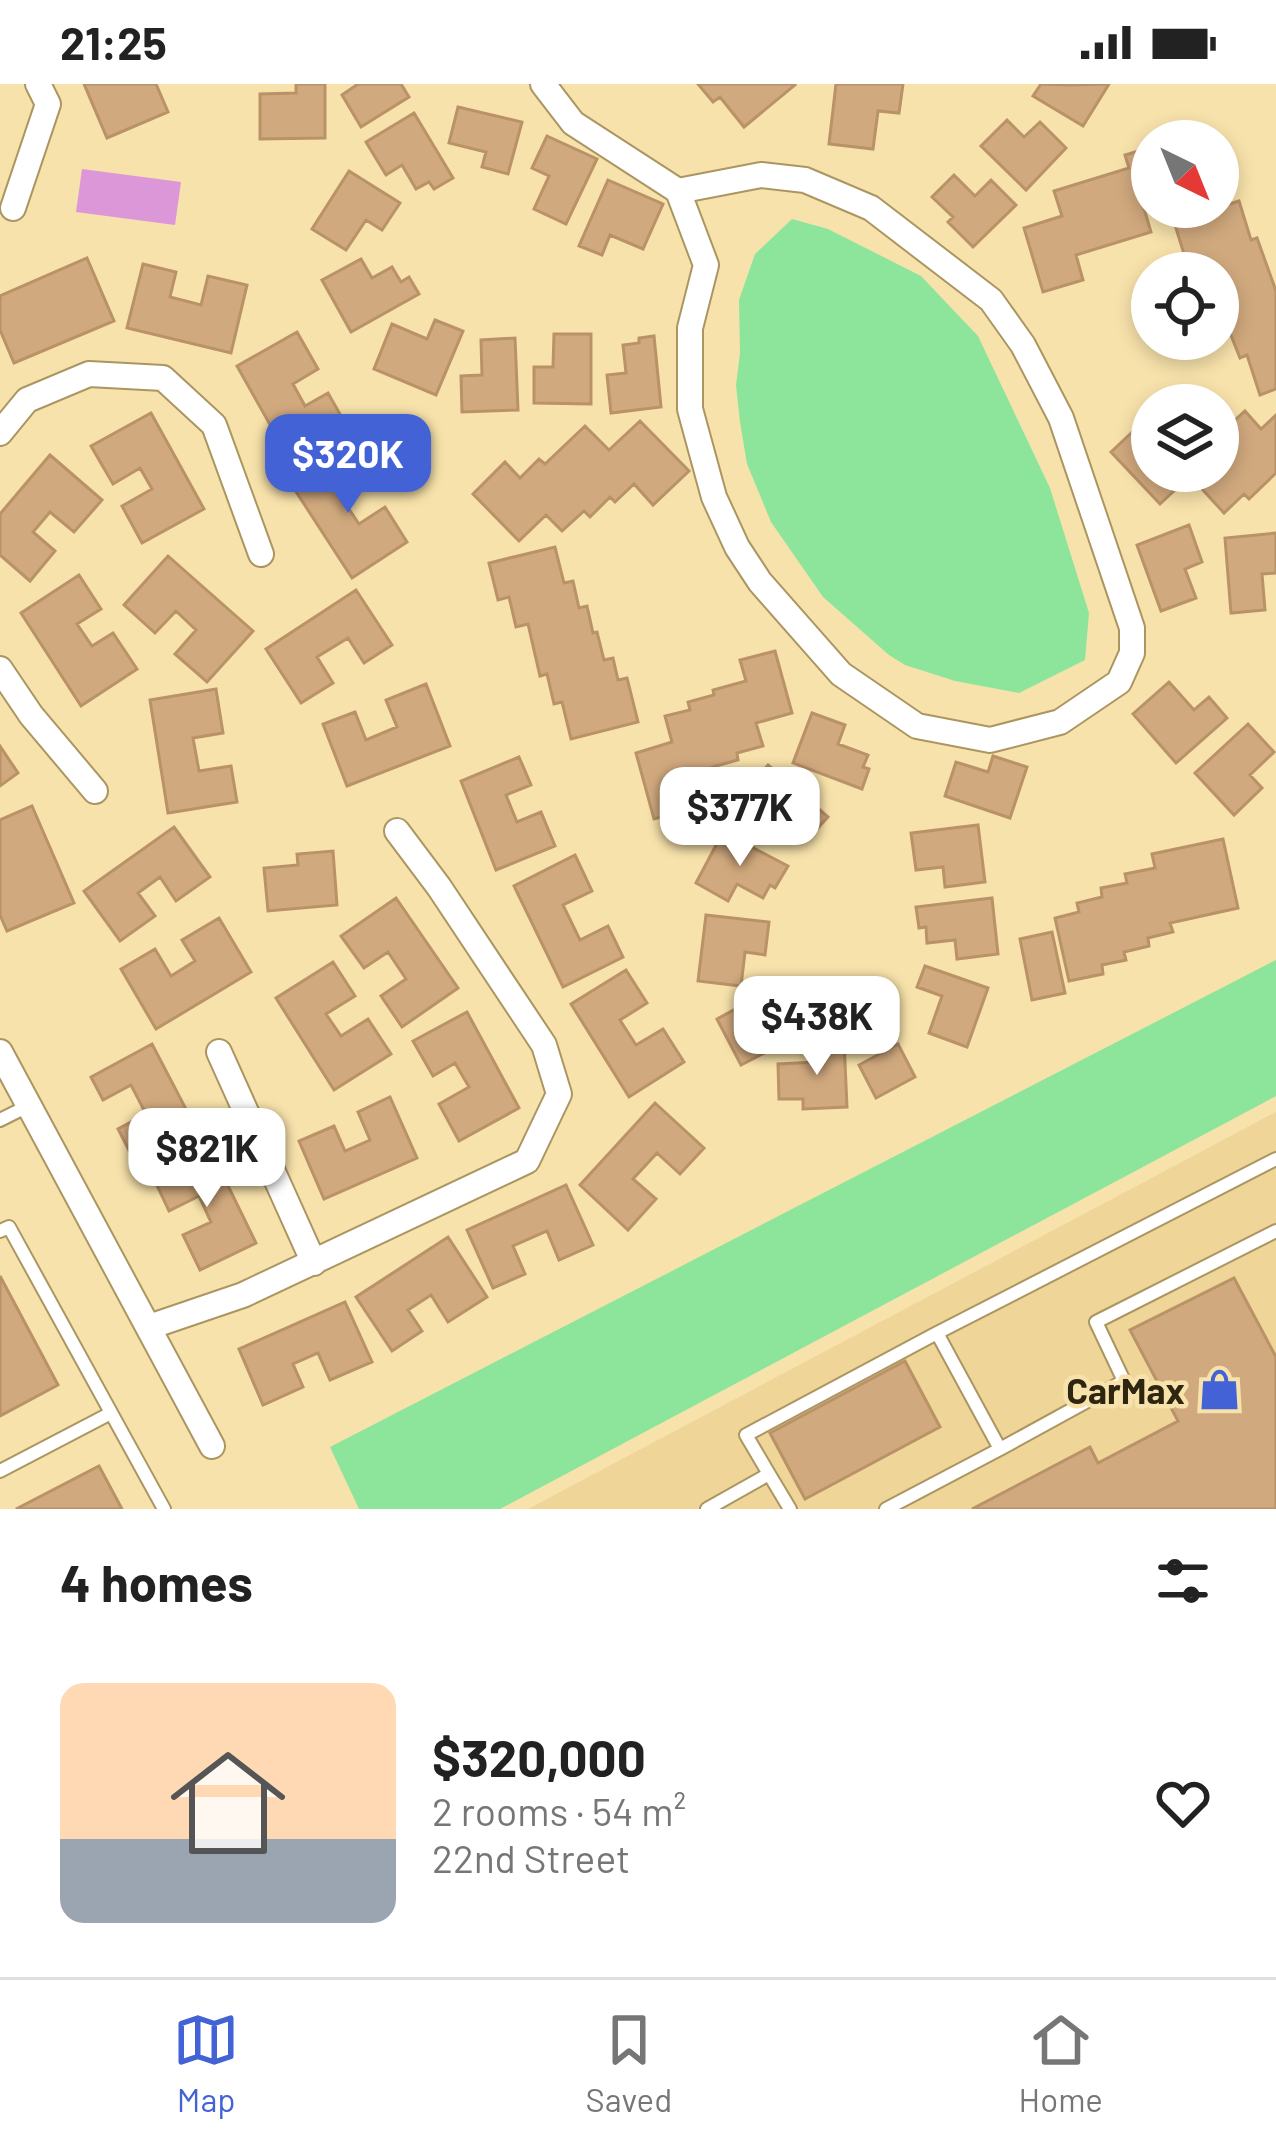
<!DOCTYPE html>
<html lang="en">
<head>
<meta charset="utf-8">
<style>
  body { margin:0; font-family:Barlow,sans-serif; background:#f2f2f2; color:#222; height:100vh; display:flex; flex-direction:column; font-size:45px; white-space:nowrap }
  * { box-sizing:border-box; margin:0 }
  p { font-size:39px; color:#767676 }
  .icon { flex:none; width:66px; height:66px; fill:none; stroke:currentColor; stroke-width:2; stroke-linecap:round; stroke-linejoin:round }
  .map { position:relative; height:1425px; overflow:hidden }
  .sheet { display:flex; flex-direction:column; background:#fff; flex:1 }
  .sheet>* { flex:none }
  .needle { width:78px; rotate:137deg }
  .controls { position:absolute; left:1131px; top:36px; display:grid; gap:24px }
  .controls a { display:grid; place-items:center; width:108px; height:108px; border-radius:50%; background:#fff; box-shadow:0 6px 18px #0003; font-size:60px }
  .price { position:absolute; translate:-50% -102px; padding:0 27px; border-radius:24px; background:#fff; color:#222; font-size:39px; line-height:78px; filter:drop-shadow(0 3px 6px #0008) }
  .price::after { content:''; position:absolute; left:50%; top:72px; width:36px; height:27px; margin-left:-18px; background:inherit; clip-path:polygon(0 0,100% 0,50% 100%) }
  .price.selected { background:#4362d5; color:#fff }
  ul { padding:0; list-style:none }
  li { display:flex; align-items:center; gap:36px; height:300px; padding:0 60px }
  li span { display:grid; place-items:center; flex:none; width:336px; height:240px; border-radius:24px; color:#555 }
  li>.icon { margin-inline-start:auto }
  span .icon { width:144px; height:144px; fill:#fffc; stroke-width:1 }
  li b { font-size:51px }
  h2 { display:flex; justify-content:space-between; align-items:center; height:144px; padding:0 60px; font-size:51px }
  .status { display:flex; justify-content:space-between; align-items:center; height:84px; padding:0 60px; background:#fff; direction:ltr }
  .status svg { height:33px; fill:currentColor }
  .menu { display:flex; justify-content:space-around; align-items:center; height:168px; border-top:3px solid #e0e0e0; background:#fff; font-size:33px; color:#767676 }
  .menu a { display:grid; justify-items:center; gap:6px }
  .menu .selected { color:#4362d5 }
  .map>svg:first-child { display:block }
</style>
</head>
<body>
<div class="status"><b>21:25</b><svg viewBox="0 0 49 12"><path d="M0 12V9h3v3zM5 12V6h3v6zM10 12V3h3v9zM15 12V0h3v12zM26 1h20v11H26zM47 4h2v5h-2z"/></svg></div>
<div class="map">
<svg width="1276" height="1425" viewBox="0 0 1276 1425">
  <rect width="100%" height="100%" fill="#f8e2ab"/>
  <!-- built -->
  <path fill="#efd597" d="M1276,1028V1425H528Z"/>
  <!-- green -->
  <path fill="#dc97d9" d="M82,85L181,98L175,141L76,128Z"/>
  <!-- water -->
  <path fill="#8ce59b" d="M792,135L828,145L921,192L978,252L1050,404L1089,529L1085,576L1019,609L955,597L905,581L889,571L823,513L771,438L747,380L740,338L736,301L740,269L739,216L755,170Z
    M1276,876V1012L500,1425H359L330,1363Z"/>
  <!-- building -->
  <path fill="#d1a97e" stroke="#b99268" stroke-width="3" d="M84,0H156L168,28L107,54Z
    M296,0H325V54L260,55V10L296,9Z
    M358,0H401L409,13L361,43L342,11Z
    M698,0H794L795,1L744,43L720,13L713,18Z
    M836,0H903L899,29L878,27L873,65L829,60Z
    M1041,0L1070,1L1109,0L1083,42L1033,12Z
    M458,23L522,38L508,90L482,83L486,68L449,59Z
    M414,29L453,94L434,105L429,98L416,105L402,81L386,91L366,58Z
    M1007,36L1024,53L1040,38L1066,64L1026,106L981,62Z
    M547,52L597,75L566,140L534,125L549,92L532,84Z
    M1152,63V118L1143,121L1151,148L1076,171L1083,196L1043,208L1024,144L1062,132L1054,107L1129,84L1125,71Z
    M349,87L400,119L382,146L366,136L346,166L312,145Z
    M954,91L975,112L991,96L1016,121L973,163L948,138L953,133L932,113Z
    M608,96L663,120L643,165L610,151L602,171L579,162Z
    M1239,117L1251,156L1257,154L1276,207V305L1260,311L1247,271L1240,274L1221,226L1218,227V189H1199L1194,171L1185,173L1174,138Z
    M87,174L114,237L14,279L0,246V212Z
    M361,175L372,194L392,183L401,198L409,193L419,210L351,248L322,196Z
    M143,180L176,188L170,213L201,221L208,192L247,201L231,269L127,244Z
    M435,236L463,247L436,311L374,285L392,240L427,255Z
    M297,248L318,285L293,300L305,322L328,309L349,346L291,378L237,282Z
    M554,250H591V320L534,319V283H553Z
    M654,252L661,323L611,329L607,291L626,289L623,261L639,259V254Z
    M515,254L518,326L462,328L461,292L482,291L481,256Z
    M1245,327L1261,345L1276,331V389L1249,415L1244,410L1224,429L1190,392L1160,420L1111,368L1145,336L1152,343V387H1218V339L1224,346Z
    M151,329L204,425L142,459L122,422L152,405L140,384L113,400L91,362Z
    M640,337L689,387L653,421L634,400L615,418L610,413L590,433L584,427L562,447L546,431L519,457L473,410L505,378L520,394L539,375L545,380L585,342L609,366Z
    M349,366L370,398L343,416L359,440L385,423L407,458L352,494L293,403Z
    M50,371L102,416L74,448L50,428L33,448L55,467L30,497L0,471V430Z
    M1189,441L1202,478L1185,485L1196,514L1161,527L1137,461Z
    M1276,449V489L1262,490L1265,526L1231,529L1225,454Z
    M555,463L564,499L573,497L579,524L587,522L593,549L597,548L604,576L613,574L618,596L627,594L638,638L571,655L562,618L554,620L547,590L540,592L528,540L516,543L509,513L498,516L489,479Z
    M168,472L253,547L207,598L175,570L196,546L176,527L155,549L124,521Z
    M79,491L101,525L77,540L92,562L113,549L137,585L81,622L21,529Z
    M356,506L392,561L364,579L348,554L317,573L333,599L301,619L266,565Z
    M775,567L792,629L756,639L763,662L737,669L738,676L712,683L713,688L689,695L694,714L680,717L683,727L654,735L636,669L672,658L665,632L690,626L688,618L714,611L713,606L746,597L740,576Z
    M1169,598L1194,626L1209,613L1227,634L1176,679L1133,630Z
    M426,600L450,662L347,702L323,640L355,628L366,656L397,643L386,616Z
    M216,605L223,649L193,654L199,687L231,682L237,718L168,729L150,616Z
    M812,629L845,641L838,660L868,671L863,683L869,685L862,705L793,679Z
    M1248,640L1274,668L1250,691L1262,704L1234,731L1195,689Z
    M0,662L18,689L0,702Z
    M993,672L1027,683L1010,734L945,712L956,678L988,688Z
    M519,673L531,701L506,711L517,738L541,728L555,762L496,786L461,697Z
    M768,681L828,733L818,744L808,735L793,751L773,734L759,749L731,724Z
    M32,722L74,819L7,847L0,831V736Z
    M978,741L985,798L945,803L943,783L916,786L911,749Z
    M174,743L210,793L176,817L160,793L138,809L155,832L120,857L84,807Z
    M723,748L788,782L775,804L770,801L763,814L737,800L728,817L696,799Z
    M1223,755L1238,824L1170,839L1173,848L1148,854L1149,862L1124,868L1126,876L1102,881L1103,890L1069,897L1055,834L1079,828L1077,819L1102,813L1101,804L1127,799L1125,790L1155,784L1152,770Z
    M333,767L337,821L268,827L264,784L298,781L297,770Z
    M575,771L592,807L563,821L580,856L608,842L623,873L563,903L514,802Z
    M396,814L458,904L402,943L381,912L406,895L388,868L364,884L341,852Z
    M992,814L998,870L957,875L955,856L927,859L926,843L919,844L916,823Z
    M706,831L769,838L765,871L745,868L741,902L698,897Z
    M219,834L251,888L156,945L121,885L155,865L171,892L195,877L182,856Z
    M1052,848L1065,909L1032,916L1020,855Z
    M333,878L355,912L326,930L341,952L368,935L391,970L334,1006L276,914Z
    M925,882L988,904L967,963L929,949L942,912L917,903Z
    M626,886L647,919L620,936L636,961L663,945L684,978L629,1013L571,920Z
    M774,904L789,935L767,947L776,963L741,981L717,935Z
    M467,928L519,1024L459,1057L439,1020L469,1003L455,979L433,992L413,957Z
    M844,956L847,1023L803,1025V1015H779L778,980L816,978V958Z
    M152,960L199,1050L137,1082L118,1045L146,1030L131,1001L103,1016L91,993Z
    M898,960L915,993L876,1014L859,981Z
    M390,1013L417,1074L324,1115L299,1057L334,1042L345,1067L370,1056L358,1028Z
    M655,1019L704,1064L680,1090L657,1069L633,1095L656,1115L628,1146L580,1101Z
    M211,1067L256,1159L200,1186L183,1151L211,1138L199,1112L169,1127L154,1095Z
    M566,1101L593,1161L559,1176L547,1147L513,1162L525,1190L493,1204L467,1146Z
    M448,1153L487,1213L448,1238L431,1211L408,1226L422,1247L392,1267L356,1213Z
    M0,1192L58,1301L0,1332Z
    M1234,1194L1276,1273V1425H972L1090,1363L1098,1379L1178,1337L1130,1246Z
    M345,1218L372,1278L330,1296L318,1269L293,1280L303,1303L263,1321L239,1265Z
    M905,1277L940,1343L805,1415L770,1349Z
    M99,1382L122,1425H16Z"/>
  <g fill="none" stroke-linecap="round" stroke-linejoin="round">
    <defs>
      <path id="lane" d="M0,1036L28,1022
        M0,1147L9,1143L164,1425
        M937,1249L1276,1075
        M1000,1365L1124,1297L1096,1238L1276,1147
        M0,1387L111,1329
        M769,1390L790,1425
        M707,1425L769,1390L746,1351L937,1249L1000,1365L886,1425"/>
      <path id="street" d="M543,0L573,39L678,107
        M761,91L805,96L871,124L991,216L1023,261L1061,334L1132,544V569L1119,598L1060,638L990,656L917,642L841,590L760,498L737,463L714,413L690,325V244L706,181L678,107Z
        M13,124L48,20L38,0
        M0,349L27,316L89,290L163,294L214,341L261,470
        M0,585L31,631L95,707
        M0,968L212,1362
        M219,968L314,1179
        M149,1243L243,1211L527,1077L559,1010L544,961L439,803L397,747"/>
    </defs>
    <!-- lane casing -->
    <use href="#lane" stroke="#ab9662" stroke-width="16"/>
    <!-- street casing -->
    <use href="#street" stroke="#ab9662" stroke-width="28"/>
    <!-- lane -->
    <use href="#lane" stroke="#fff" stroke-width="12"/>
    <!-- street -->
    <use href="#street" stroke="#fff" stroke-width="24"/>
  </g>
  <!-- icons -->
  <defs>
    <symbol id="shop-bare" viewBox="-9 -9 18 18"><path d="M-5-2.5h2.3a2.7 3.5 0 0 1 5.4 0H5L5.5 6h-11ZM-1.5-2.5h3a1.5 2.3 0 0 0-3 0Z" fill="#4362d5" stroke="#f8e2ab" stroke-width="2.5" paint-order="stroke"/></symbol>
  </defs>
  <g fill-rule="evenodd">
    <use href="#shop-bare" x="1190" y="1276" width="59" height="59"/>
  </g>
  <g text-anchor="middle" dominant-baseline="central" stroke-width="9" stroke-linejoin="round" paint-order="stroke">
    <!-- poi labels -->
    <g font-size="36" font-weight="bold" fill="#2e2610" stroke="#f8e2ab" text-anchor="end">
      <text x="1185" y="1305">CarMax</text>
    </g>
  </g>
</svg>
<div class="controls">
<a><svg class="needle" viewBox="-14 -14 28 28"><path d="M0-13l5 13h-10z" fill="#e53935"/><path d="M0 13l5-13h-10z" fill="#767676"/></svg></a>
<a><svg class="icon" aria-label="locate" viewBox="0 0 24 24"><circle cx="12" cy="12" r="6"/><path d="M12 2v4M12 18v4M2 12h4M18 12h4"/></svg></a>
<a><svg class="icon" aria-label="layers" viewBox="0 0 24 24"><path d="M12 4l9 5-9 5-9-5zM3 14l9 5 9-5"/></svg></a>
</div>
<b class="price selected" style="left:348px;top:432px">$320K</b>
<b class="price" style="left:740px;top:785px">$377K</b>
<b class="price" style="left:817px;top:994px">$438K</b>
<b class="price" style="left:207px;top:1126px">$821K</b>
</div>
<section class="sheet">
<h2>4 homes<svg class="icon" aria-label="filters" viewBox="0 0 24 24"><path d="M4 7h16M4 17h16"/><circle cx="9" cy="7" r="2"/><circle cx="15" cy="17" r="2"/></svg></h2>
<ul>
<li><span style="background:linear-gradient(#ffd9b3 65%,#9aa5b1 0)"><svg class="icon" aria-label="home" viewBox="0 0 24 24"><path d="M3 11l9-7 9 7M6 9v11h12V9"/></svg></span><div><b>$320,000</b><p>2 rooms · 54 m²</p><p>22nd Street</p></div><svg class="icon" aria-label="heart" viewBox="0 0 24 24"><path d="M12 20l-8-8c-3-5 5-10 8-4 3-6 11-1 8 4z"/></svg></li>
</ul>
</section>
<nav class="menu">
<a class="selected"><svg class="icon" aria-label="map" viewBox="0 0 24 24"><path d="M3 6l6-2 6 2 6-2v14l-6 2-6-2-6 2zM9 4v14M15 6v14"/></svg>Map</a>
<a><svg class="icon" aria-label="saved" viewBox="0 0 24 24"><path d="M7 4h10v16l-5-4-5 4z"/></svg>Saved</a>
<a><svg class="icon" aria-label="home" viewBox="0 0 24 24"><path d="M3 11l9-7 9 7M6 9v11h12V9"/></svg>Home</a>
</nav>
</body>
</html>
